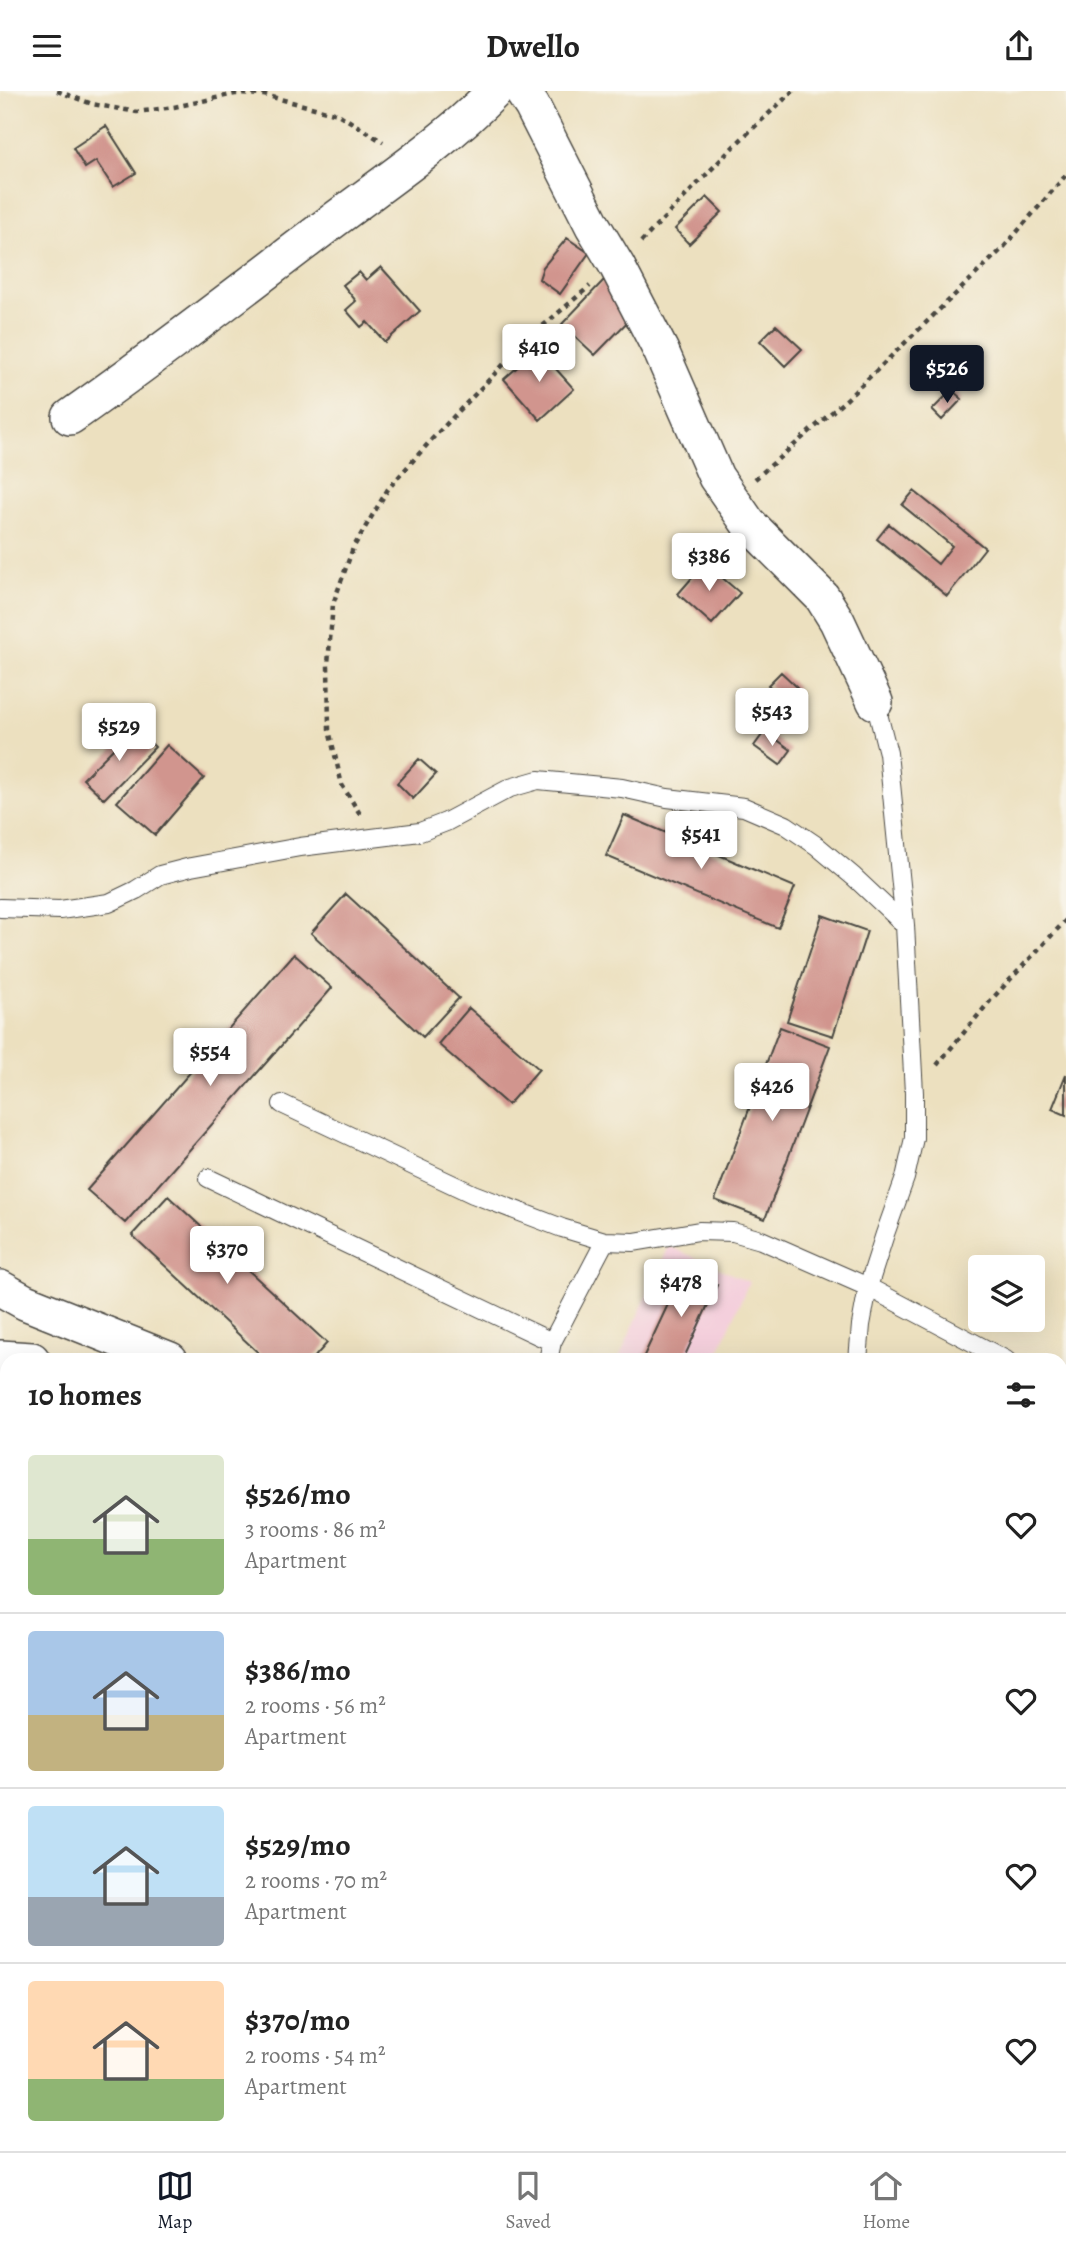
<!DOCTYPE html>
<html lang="en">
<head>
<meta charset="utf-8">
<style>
  body { margin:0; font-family:Alegreya,serif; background:#f6f6f6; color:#222; height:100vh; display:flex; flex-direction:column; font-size:26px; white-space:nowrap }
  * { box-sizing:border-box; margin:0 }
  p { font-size:23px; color:#767676 }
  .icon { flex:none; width:38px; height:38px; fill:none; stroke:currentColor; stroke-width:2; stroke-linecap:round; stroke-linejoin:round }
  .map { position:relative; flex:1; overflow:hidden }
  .drawer { position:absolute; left:0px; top:1262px; width:1068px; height:800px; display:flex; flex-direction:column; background:#fff; border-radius:21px 21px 0 0; box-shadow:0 7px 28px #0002 }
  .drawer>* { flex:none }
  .buttons { position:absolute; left:968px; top:1164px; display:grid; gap:14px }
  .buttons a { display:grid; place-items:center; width:77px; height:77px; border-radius:7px; background:#fff; box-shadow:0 7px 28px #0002; font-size:35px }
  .price { position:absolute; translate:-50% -60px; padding:0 16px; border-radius:7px; background:#fff; color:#222; font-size:23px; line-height:46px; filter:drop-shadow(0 2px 4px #0008) }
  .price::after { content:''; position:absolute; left:50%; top:42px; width:21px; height:16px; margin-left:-10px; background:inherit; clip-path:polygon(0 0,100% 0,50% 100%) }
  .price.current { background:#111827; color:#fff }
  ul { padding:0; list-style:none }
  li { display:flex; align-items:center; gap:21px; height:175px; padding:0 28px }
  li+li { border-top:2px solid #e0e0e0 }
  li span { display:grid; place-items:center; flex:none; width:196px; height:140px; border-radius:7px; color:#555 }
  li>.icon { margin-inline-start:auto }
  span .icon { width:84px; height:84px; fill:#fffc; stroke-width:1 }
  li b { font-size:30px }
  h2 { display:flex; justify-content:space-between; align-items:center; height:84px; padding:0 28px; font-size:30px }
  header { display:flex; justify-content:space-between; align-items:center; height:91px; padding:0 28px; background:#fff; font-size:32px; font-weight:600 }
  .menu { display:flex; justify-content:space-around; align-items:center; height:98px; border-top:2px solid #e0e0e0; background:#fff; font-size:19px; color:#767676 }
  .menu a { display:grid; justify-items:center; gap:4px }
  .menu .current { color:#111827 }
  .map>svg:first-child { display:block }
</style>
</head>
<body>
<header><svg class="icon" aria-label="menu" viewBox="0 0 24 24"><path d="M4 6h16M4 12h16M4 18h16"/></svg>Dwello<svg class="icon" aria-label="share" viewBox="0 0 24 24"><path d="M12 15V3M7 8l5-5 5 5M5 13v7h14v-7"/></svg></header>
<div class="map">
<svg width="1066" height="2060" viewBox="0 0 1066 2060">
  <rect width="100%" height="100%" fill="#f7f3e8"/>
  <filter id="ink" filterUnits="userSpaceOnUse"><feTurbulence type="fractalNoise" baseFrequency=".0143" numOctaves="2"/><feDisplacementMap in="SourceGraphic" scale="14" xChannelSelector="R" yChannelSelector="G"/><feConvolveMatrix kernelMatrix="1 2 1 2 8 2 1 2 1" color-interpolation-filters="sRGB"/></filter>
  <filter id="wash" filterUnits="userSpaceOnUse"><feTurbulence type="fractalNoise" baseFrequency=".00686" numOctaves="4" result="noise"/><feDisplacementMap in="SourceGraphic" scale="28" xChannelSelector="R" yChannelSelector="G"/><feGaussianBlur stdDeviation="1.57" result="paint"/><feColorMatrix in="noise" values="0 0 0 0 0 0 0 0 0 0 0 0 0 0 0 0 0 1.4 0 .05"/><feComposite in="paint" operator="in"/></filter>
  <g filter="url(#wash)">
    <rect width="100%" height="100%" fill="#ece0bf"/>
    <!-- built -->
    <path fill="#f4cfdc" d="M669,1155L749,1191L715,1269H618Z"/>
    <g id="blocks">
      <!-- building -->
      <path fill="#d1958e" d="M106,35L136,82L113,96L96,70L85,77L73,57Z
        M707,106L722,121L689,153L675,138Z
        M567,147L589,162L560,203L539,188L543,176Z
        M381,176L420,220L385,251L367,231L361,236L346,219L356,210L343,194L359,181L366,189Z
        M604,189L637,221L595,264L562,233Z
        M776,234L802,258L785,275L760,250Z
        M538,258L574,298L540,329L504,288Z
        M952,299L962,308L942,329L932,319Z
        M914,400L985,457L947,505L877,448L889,433L938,473L952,455L902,414Z
        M705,472L740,502L712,533L678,503Z
        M781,581L797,596L784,609L768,594Z
        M135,636L155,656L104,708L83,688Z
        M765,640L791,659L780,674L754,655Z
        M167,654L204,687L155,744L117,711Z
        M419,668L436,683L413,708L397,692Z
        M624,724L795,796L778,837L606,765Z
        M346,803L459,907L423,946L311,842Z
        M822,824L867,840L833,945L787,930Z
        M294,863L332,897L125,1132L87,1099Z
        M469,917L539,978L508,1014L438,953Z
        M780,936L830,955L765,1128L715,1109Z
        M1066,983V1024L1052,1018Z
        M168,1105L327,1252L312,1269H266L132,1144Z
        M684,1179L717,1194L683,1269H642Z
        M7,1307V1338L0,1340V1308Z
        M1060,1453L1066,1454V1474L1062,1497Z
        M1066,1500V1540L1060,1537V1511Z
        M0,1784L7,1790V1807L0,1816Z
        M241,2054H278L282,2060H246Z
        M839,2054H885L884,2060H839Z
        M891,2054H917L910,2060H895Z
        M964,2054H991L996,2058L999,2054H1029L1024,2060H970Z"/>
    </g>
  </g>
  <g filter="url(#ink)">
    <use href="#blocks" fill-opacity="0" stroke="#484641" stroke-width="2"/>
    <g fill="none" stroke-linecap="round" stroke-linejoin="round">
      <defs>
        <path id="service" d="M0,817L60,819L109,812L136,799L160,784L191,776L300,756L420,741L446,731L510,697L538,689L622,697L667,707L744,716L786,734L817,755L854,786L905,834
          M282,1013L473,1103L562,1137L605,1150L634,1151L699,1140L733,1141L761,1149L868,1196L1006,1269
          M208,1087L552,1251
          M548,1269L552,1251L605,1150
          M858,1269L861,1234L868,1196L885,1143L905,1087L914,1047V1002L905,834L888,662L875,611
          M1060,1296L1066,1298"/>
        <path id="minor" d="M522,0L532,15L593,135L617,175L661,260L716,386L748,432L822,506L837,530L875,611
          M70,326C156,266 238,202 321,139C380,94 443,53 495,0
          M0,1197L25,1211L170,1269
          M0,1267L32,1269
          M1060,1375H1066
          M0,1501L7,1510
          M1060,1743L1066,1748
          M0,1894L7,1888
          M65,2054L70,2060
          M496,2054L505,2060
          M532,2060L535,2054
          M733,2060L741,2054"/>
      </defs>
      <!-- service casing -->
      <use href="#service" stroke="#484641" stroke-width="20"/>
      <!-- minor casing -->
      <use href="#minor" stroke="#484641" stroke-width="38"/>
      <!-- path -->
      <path stroke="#484641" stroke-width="4.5" stroke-dasharray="5 5" stroke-linecap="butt" d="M57,0L92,13L137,21L174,16L235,3L264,4L338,23L383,51
        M641,151L734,55L793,0
        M755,388L847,308L1004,156L1066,84
        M360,723L342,694L329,639L328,573L333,513L353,457L388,398L432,348L532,244L590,195
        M937,974L990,910L1066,829"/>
      <!-- service -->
      <use href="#service" stroke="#fff" stroke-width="18"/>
      <!-- minor -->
      <use href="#minor" stroke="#fff" stroke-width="35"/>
    </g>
  </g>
</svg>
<div class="buttons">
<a><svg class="icon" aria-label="layers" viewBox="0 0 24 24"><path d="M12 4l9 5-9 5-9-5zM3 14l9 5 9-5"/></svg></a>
</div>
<b class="price" style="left:539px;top:293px">$410</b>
<b class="price current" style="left:947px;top:314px">$526</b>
<b class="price" style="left:709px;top:502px">$386</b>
<b class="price" style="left:772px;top:657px">$543</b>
<b class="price" style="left:119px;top:672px">$529</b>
<b class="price" style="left:701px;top:780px">$541</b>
<b class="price" style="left:210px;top:997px">$554</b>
<b class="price" style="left:772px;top:1032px">$426</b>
<b class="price" style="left:227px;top:1195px">$370</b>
<b class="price" style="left:681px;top:1228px">$478</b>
<section class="drawer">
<h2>10 homes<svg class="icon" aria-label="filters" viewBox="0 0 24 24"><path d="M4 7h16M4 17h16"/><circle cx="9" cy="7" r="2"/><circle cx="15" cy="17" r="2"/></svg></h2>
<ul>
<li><span style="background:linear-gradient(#dfe7d0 60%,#8fb573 0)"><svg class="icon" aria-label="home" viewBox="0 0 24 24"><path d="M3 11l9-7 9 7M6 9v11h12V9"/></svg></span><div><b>$526/mo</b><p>3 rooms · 86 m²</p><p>Apartment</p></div><svg class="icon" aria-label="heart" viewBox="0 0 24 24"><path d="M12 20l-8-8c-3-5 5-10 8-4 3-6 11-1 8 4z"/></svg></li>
<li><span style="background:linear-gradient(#a9c7e8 60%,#c2b280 0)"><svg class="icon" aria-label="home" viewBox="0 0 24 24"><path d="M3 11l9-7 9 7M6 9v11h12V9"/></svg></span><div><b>$386/mo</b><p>2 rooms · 56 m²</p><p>Apartment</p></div><svg class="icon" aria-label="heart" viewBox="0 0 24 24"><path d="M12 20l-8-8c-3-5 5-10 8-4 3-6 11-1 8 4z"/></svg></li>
<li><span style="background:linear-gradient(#bfe0f5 65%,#9aa5b1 0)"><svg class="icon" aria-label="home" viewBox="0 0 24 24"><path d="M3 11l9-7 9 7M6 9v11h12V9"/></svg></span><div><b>$529/mo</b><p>2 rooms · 70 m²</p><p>Apartment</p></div><svg class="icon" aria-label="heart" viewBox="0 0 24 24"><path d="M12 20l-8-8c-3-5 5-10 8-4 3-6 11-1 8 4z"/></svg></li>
<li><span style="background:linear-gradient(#ffd9b3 70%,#8fb573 0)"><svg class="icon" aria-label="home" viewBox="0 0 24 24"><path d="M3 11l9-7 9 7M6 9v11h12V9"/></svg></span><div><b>$370/mo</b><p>2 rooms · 54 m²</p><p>Apartment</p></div><svg class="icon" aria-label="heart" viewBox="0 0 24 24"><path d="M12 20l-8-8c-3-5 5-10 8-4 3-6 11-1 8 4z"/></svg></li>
</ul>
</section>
</div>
<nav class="menu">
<a class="current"><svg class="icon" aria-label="map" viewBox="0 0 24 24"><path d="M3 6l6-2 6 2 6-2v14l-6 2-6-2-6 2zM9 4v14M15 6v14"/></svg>Map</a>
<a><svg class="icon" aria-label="saved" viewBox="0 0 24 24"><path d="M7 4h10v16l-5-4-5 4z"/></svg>Saved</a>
<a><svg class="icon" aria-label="home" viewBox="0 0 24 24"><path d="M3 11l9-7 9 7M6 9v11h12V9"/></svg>Home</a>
</nav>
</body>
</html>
